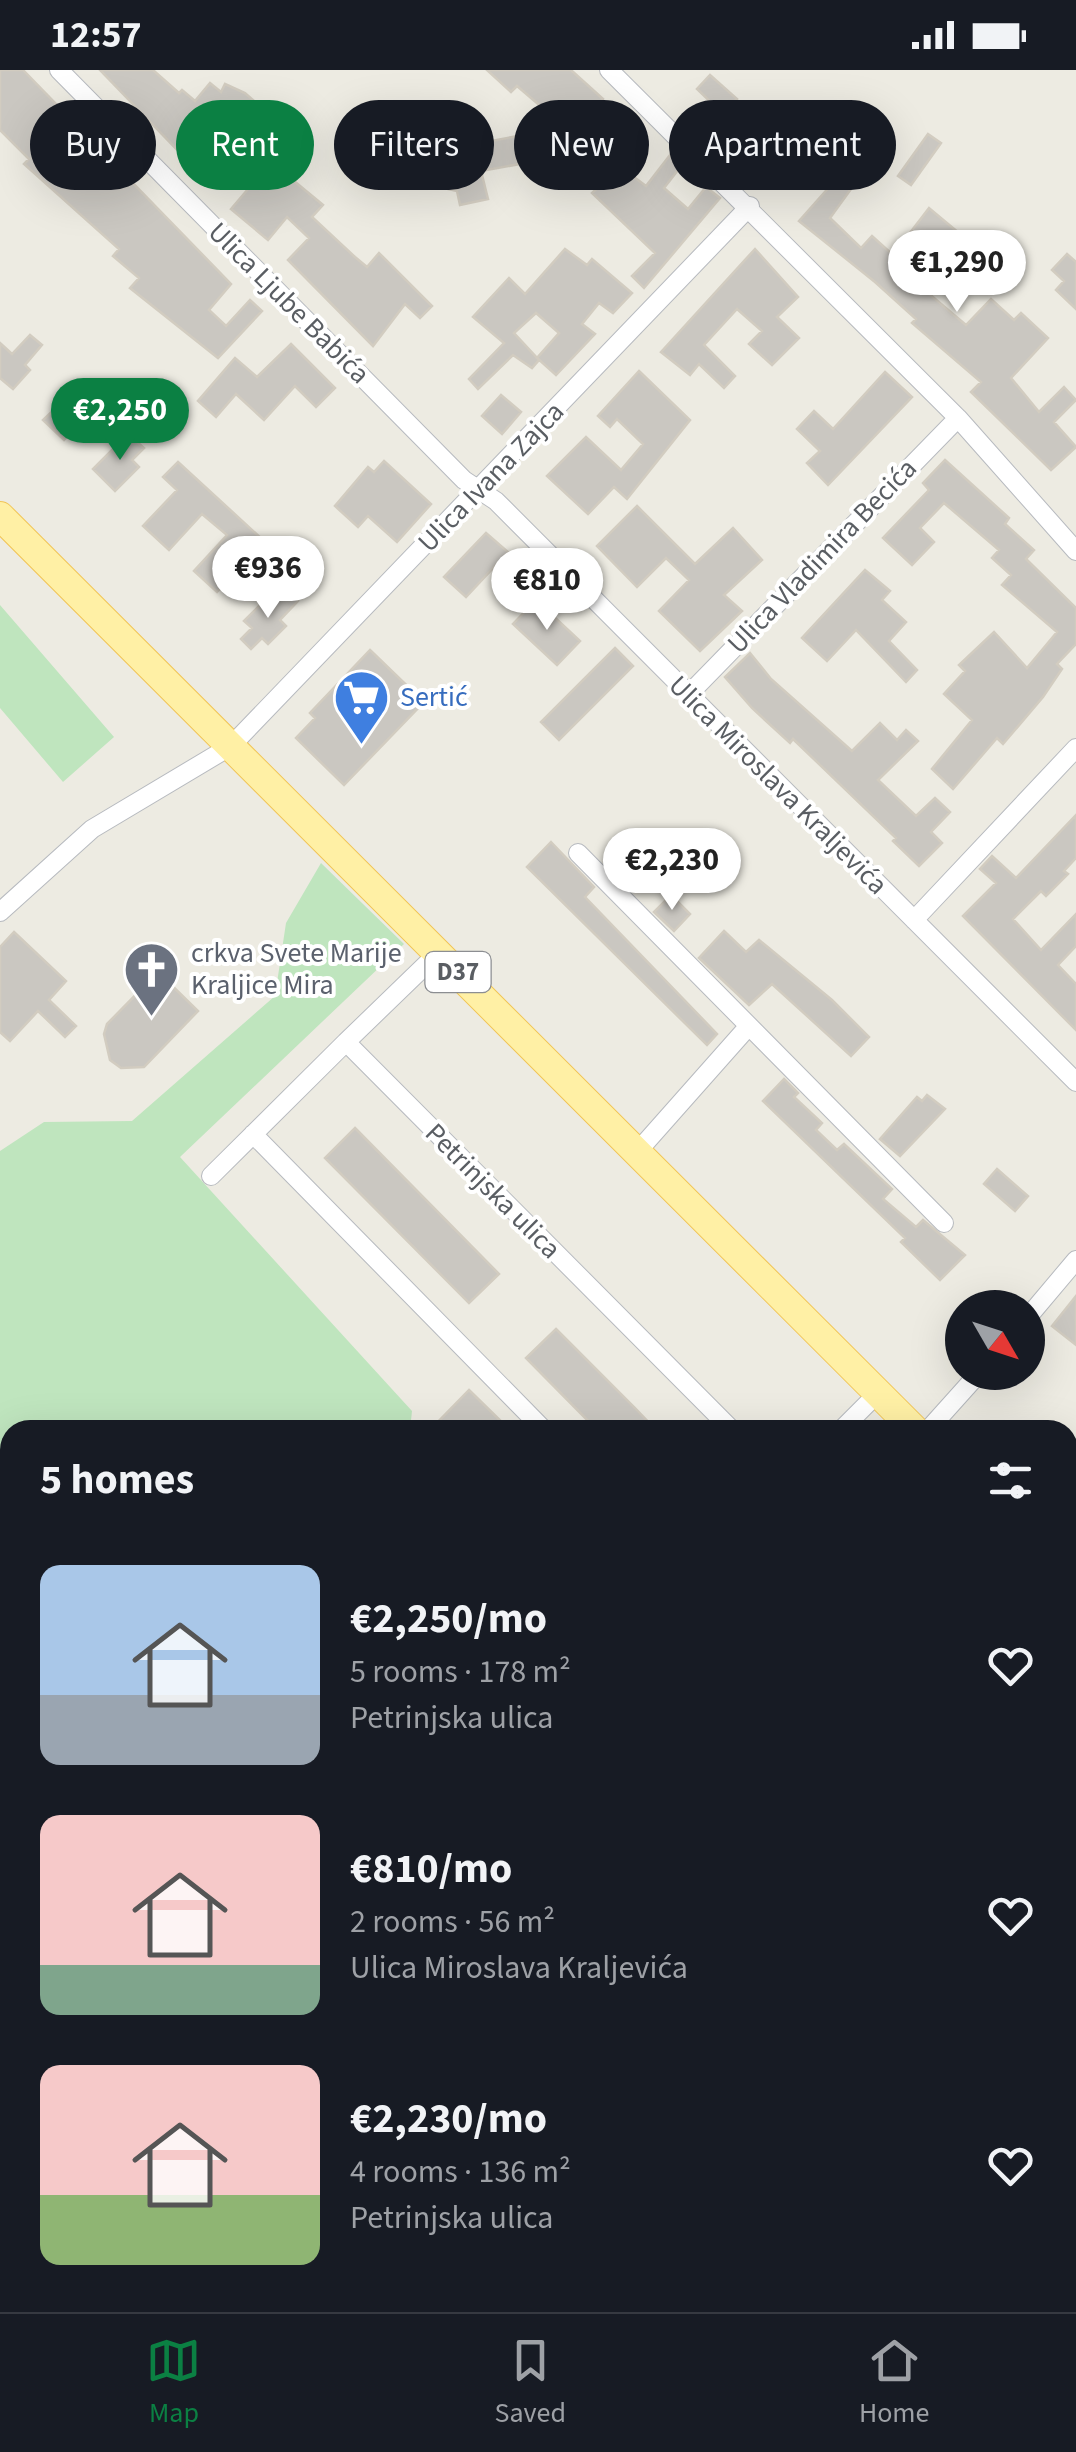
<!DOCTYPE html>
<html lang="en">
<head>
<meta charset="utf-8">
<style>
  body { margin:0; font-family:"Source Sans 3",sans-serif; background:#20242c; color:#f1f3f6; height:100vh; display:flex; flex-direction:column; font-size:38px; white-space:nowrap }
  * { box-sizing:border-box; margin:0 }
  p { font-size:32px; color:#9ea1a6 }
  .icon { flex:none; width:55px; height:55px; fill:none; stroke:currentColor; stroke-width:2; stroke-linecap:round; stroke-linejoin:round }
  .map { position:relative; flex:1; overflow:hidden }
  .drawer { position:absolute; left:0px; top:1350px; width:1078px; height:892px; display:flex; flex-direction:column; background:#171b24; border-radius:30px 30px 0 0; box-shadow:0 10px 40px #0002 }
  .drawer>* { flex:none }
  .hud { position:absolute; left:30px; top:30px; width:1018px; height:90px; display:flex; gap:20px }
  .needle { width:65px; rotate:129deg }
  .tools { position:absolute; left:945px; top:1220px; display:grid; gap:20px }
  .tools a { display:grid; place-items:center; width:100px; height:100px; border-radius:50%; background:#171b24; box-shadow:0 10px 40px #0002; font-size:50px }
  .price { position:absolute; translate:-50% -85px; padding:0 22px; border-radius:35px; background:#fff; color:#222; font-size:32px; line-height:65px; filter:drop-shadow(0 2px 5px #0008) }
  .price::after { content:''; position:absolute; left:50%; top:60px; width:30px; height:22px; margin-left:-15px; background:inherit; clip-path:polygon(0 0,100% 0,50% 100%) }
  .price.selected { background:#0b8043; color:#fff }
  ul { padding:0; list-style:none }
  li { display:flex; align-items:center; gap:30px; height:250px; padding:0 40px }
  li span { display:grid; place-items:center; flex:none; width:280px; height:200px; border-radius:20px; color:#555 }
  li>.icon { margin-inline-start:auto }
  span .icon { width:120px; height:120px; fill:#fffc; stroke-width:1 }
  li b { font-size:42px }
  h2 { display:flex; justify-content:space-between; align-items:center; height:120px; padding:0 40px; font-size:42px }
  .chip { padding:0 35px; border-radius:45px; background:#171b24; box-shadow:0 10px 40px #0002; font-size:35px; line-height:90px }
  .chip.selected { background:#0b8043; color:#fff }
  .status { display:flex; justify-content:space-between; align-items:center; height:70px; padding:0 50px; background:#171b24; direction:ltr }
  .status svg { height:28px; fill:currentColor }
  .tabs { display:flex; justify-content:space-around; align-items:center; height:140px; border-top:2px solid #363941; background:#171b24; font-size:28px; color:#9ea1a6 }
  .tabs a { display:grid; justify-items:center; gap:5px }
  .tabs .selected { color:#0b8043 }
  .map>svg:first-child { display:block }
</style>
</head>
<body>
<div class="status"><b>12:57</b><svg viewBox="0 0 49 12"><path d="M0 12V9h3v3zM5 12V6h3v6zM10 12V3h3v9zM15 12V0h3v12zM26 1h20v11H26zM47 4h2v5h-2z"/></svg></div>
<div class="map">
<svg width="1076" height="2242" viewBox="0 0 1076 2242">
  <rect width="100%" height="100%" fill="#edebe2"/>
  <!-- green -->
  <path fill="#bfe5be" d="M0,535L114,667L63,712L0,638Z
    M321,793L404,874L180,1087L412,1341L410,1360H10V1635L0,1629V1081L44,1052L132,1051L275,926L286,853Z
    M0,1687L10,1692V2232L426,2233L422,2242H0Z"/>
  <!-- building -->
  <path fill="#cac7c1" stroke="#d2ccc0" stroke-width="2.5" d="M0,0H23L231,214L209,240L226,256L250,230L262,241L218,288L130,218L139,208L113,186L119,179L24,94L29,89L0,60Z
    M100,0H153L179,23L182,20L195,31L210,13L221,22L225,14L245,23L269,44L258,56L266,63L212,116Z
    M487,0H571L603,29L600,33L645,69L622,98L646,116L670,85L682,95L664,118L688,139L706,117L720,128L644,218L632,206L655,183L592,123L610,106L574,79L548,107L531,92L481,101L488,129L460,135L457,121L435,116L437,110L391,69L423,32L470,75L565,57L517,16L511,22Z
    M710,5L737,29L722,43L697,19Z
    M928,64L941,73L911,115L898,106Z
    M271,92L323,135L312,147L355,187L367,197L379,183L432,236L420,248L405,234L373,276L288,190L309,168L287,147L268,170L231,139Z
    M847,97L859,108L830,148L861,178L872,166L893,185L929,138L989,188L1003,172L1024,191L999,218L961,184L954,193L947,188L921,217L966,255L991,229L1014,250L1021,243L1048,268L1011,308L1039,342L1064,317L1076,330L1054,352L1076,377L1051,400L971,322L981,312L912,253L916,249L875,212L799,151Z
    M565,179L587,195L592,189L632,223L613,243L599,233L582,254L595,264L556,305L537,288L559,263L536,243L514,263L539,290L532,298L513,285L478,319L469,309L504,273L473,247L509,208L525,224Z
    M755,179L798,227L777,247L799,268L772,295L749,274L762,261L737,239L704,275L735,306L724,318L699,294L690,305L661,282Z
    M1067,184L1076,192V239L1056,220L1064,211L1052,200Z
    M30,265L42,275L25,295L30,300L13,319L0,308V273L12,284Z
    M291,274L335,318L316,337L295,316L264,350L236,324L216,347L198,331L235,288L257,307Z
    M639,301L690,350L627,429L614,417L588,444L547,406L586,367L621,400L643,374L617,349L610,357L598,346Z
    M885,302L912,327L828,415L807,393L820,381L797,359L814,341L833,359Z
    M80,315L98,334L64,370L43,350Z
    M501,325L521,342L502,364L482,346Z
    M128,364L144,378L132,390L139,397L115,421L93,399Z
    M945,390L1009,448L1005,454L1034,480L1026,489L1076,538V574L1057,594L1062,599L1043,627L1003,674L997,668L953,719L932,699L972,650L944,624L965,601L959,595L994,562L1027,598L1057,562L1002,515L1011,505L992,488L999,480L944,433L920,458L934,472L912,495L883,468L929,420L923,413Z
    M384,391L431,434L397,472L368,446L358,457L335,436L368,397L374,402Z
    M178,392L263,470L257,476L274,493L251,517L235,502L217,522L194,501L227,465L202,444L169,480L143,456L177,420L163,407Z
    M637,436L695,494L733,458L762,490L724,525L742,541L700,581L659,541L689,510L666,488L637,517L597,476Z
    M486,463L508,482L466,527L444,507Z
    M865,500L890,521L882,530L906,552L889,571L917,600L906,612L856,560L827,591L802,568Z
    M288,520L298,531L280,550L286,556L268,574L262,568L251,579L241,569L252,558L244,551L262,533L269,539Z
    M536,530L580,571L557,595L513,554Z
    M615,578L633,596L559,670L541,652Z
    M370,580L424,632L344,715L296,668L315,648L310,643Z
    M750,583L771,609L852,681L880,653L897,670L906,660L918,671L878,710L916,746L935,728L950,742L931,762L942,773L919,796L893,771L896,768L793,669L790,673L752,638L725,607Z
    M1076,745V788L1064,801L1068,804L1046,826L1041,821L1013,849L1041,880L1076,844V876L1058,895L1076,914V960L963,846L996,813L980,799L992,786L1016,808Z
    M551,772L594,817L585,827L717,964L707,975L527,797Z
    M671,825L690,844L674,861L654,842Z
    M724,861L746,882L759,870L832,930L869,967L851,986L772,914L749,935L699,888Z
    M14,862L66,911L49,930L76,956L65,967L38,941L10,971L0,962V877Z
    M158,902L198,941L144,997L121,998L110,990L104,964L107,954Z
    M784,1009L798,1023L794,1027L822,1053L816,1060L837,1080L844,1074L892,1119L883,1129L916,1157L923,1150L965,1185L940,1210L901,1172L905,1168L763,1031Z
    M927,1025L945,1039L900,1086L880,1069L917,1027L922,1031Z
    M355,1058L499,1204L469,1233L325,1088Z
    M997,1099L1028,1126L1015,1141L984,1114Z
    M1076,1226V1275L1052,1256Z
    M556,1259L635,1338L656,1360H597L526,1288Z
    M469,1320L510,1360H430Z"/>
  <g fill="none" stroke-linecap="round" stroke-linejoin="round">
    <defs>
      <path id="street" d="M59,0L464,410L496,431L1076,1012
        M609,0L958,348L1076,481
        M688,625L958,348
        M578,783L944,1153
        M0,842L92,759L231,676L750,136
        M914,850L1076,678
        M438,883L346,972L732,1360
        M253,1064L544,1360
        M638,1081L747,958
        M211,1106L346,972
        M1028,1247L1076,1190
        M841,1360L878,1323
        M928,1360L980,1302"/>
      <path id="primary" d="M0,446L915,1360
        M1068,1513L1076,1522"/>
    </defs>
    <!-- street casing -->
    <use href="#street" stroke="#b7babf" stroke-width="20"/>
    <!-- primary casing -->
    <use href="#primary" stroke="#f1c557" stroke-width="30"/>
    <!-- street -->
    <use href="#street" stroke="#fff" stroke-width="18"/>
    <!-- primary -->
    <use href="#primary" stroke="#fff0a5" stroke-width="28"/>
  </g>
  <!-- icons -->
  <defs>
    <symbol id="supermarket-pin" viewBox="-11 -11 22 30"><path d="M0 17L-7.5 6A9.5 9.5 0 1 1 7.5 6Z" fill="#3f7fe0" stroke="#fff"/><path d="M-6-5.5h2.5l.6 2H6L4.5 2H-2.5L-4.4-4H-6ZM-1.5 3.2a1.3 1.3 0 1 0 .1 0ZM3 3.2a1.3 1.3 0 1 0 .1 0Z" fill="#fff"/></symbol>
    <symbol id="church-pin" viewBox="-11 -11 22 30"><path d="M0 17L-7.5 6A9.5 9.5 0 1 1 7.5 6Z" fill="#6b7280" stroke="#fff"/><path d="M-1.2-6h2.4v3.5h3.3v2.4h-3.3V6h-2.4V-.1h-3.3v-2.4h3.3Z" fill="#fff"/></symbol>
  </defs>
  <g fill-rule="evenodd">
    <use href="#supermarket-pin" x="330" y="596" width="63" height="86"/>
    <use href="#church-pin" x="120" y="868" width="63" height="86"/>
  </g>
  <g text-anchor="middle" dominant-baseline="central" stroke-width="8" stroke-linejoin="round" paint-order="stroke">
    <!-- shield labels -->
    <rect fill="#fff" stroke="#8c8e92" stroke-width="2.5" x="425.5" y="882" width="65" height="40" rx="8"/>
    <g font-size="25" font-weight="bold" fill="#5a5e63">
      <text x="458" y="902">D37</text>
    </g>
    <!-- street labels -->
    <g font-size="28" fill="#5a5e63" stroke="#fff">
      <text transform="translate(289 233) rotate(45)">Ulica Ljube Babića</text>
      <text transform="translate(491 407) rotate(-46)">Ulica Ivana Zajca</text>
      <text transform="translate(822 486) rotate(-46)">Ulica Vladimira Becića</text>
      <text transform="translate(778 715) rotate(45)">Ulica Miroslava Kraljevića</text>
      <text transform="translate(493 1121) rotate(45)">Petrinjska ulica</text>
    </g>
    <!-- shop labels -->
    <g font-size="28" fill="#366cbe" stroke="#fff" text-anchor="start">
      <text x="400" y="627">Sertić</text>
    </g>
    <!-- worship labels -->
    <g font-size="28" fill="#5b616d" stroke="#fff" text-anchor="start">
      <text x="191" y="883">crkva Svete Marije<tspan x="191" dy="32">Kraljice Mira</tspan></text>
    </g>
  </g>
</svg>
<div class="tools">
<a><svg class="needle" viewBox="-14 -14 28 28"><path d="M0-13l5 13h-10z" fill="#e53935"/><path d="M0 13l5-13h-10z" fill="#9ea1a6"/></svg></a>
</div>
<b class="price" style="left:957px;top:245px">€1,290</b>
<b class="price selected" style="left:120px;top:393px">€2,250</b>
<b class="price" style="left:268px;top:551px">€936</b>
<b class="price" style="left:547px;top:563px">€810</b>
<b class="price" style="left:672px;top:843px">€2,230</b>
<div class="hud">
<a class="chip">Buy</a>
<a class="chip selected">Rent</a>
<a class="chip">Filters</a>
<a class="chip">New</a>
<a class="chip">Apartment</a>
</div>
<section class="drawer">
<h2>5 homes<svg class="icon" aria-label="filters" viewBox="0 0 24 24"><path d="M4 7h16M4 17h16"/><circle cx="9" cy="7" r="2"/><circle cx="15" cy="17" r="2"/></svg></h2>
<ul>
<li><span style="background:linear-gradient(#a9c7e8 65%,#9aa5b1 0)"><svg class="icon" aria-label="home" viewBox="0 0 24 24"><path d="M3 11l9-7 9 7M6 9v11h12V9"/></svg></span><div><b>€2,250/mo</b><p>5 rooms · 178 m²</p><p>Petrinjska ulica</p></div><svg class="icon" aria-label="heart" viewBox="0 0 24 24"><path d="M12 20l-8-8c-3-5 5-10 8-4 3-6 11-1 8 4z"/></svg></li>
<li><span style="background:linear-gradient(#f6c9c9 75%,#7fa58c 0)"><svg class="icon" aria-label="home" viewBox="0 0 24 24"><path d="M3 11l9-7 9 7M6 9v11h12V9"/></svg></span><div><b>€810/mo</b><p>2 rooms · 56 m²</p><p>Ulica Miroslava Kraljevića</p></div><svg class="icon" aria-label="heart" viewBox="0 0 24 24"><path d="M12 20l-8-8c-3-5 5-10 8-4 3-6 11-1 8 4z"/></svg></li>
<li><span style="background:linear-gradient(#f6c9c9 65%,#8fb573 0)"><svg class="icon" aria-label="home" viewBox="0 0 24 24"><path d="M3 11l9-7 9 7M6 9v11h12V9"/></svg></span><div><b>€2,230/mo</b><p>4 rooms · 136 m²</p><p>Petrinjska ulica</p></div><svg class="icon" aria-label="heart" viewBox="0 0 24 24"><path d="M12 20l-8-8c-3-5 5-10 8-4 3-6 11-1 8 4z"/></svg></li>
</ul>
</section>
</div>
<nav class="tabs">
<a class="selected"><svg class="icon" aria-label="map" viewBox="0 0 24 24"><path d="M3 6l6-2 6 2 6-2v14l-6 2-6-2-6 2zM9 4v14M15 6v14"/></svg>Map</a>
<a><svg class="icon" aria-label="saved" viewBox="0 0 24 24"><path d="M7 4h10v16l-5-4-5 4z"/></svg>Saved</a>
<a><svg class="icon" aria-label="home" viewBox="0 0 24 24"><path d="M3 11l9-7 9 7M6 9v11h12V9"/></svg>Home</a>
</nav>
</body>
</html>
